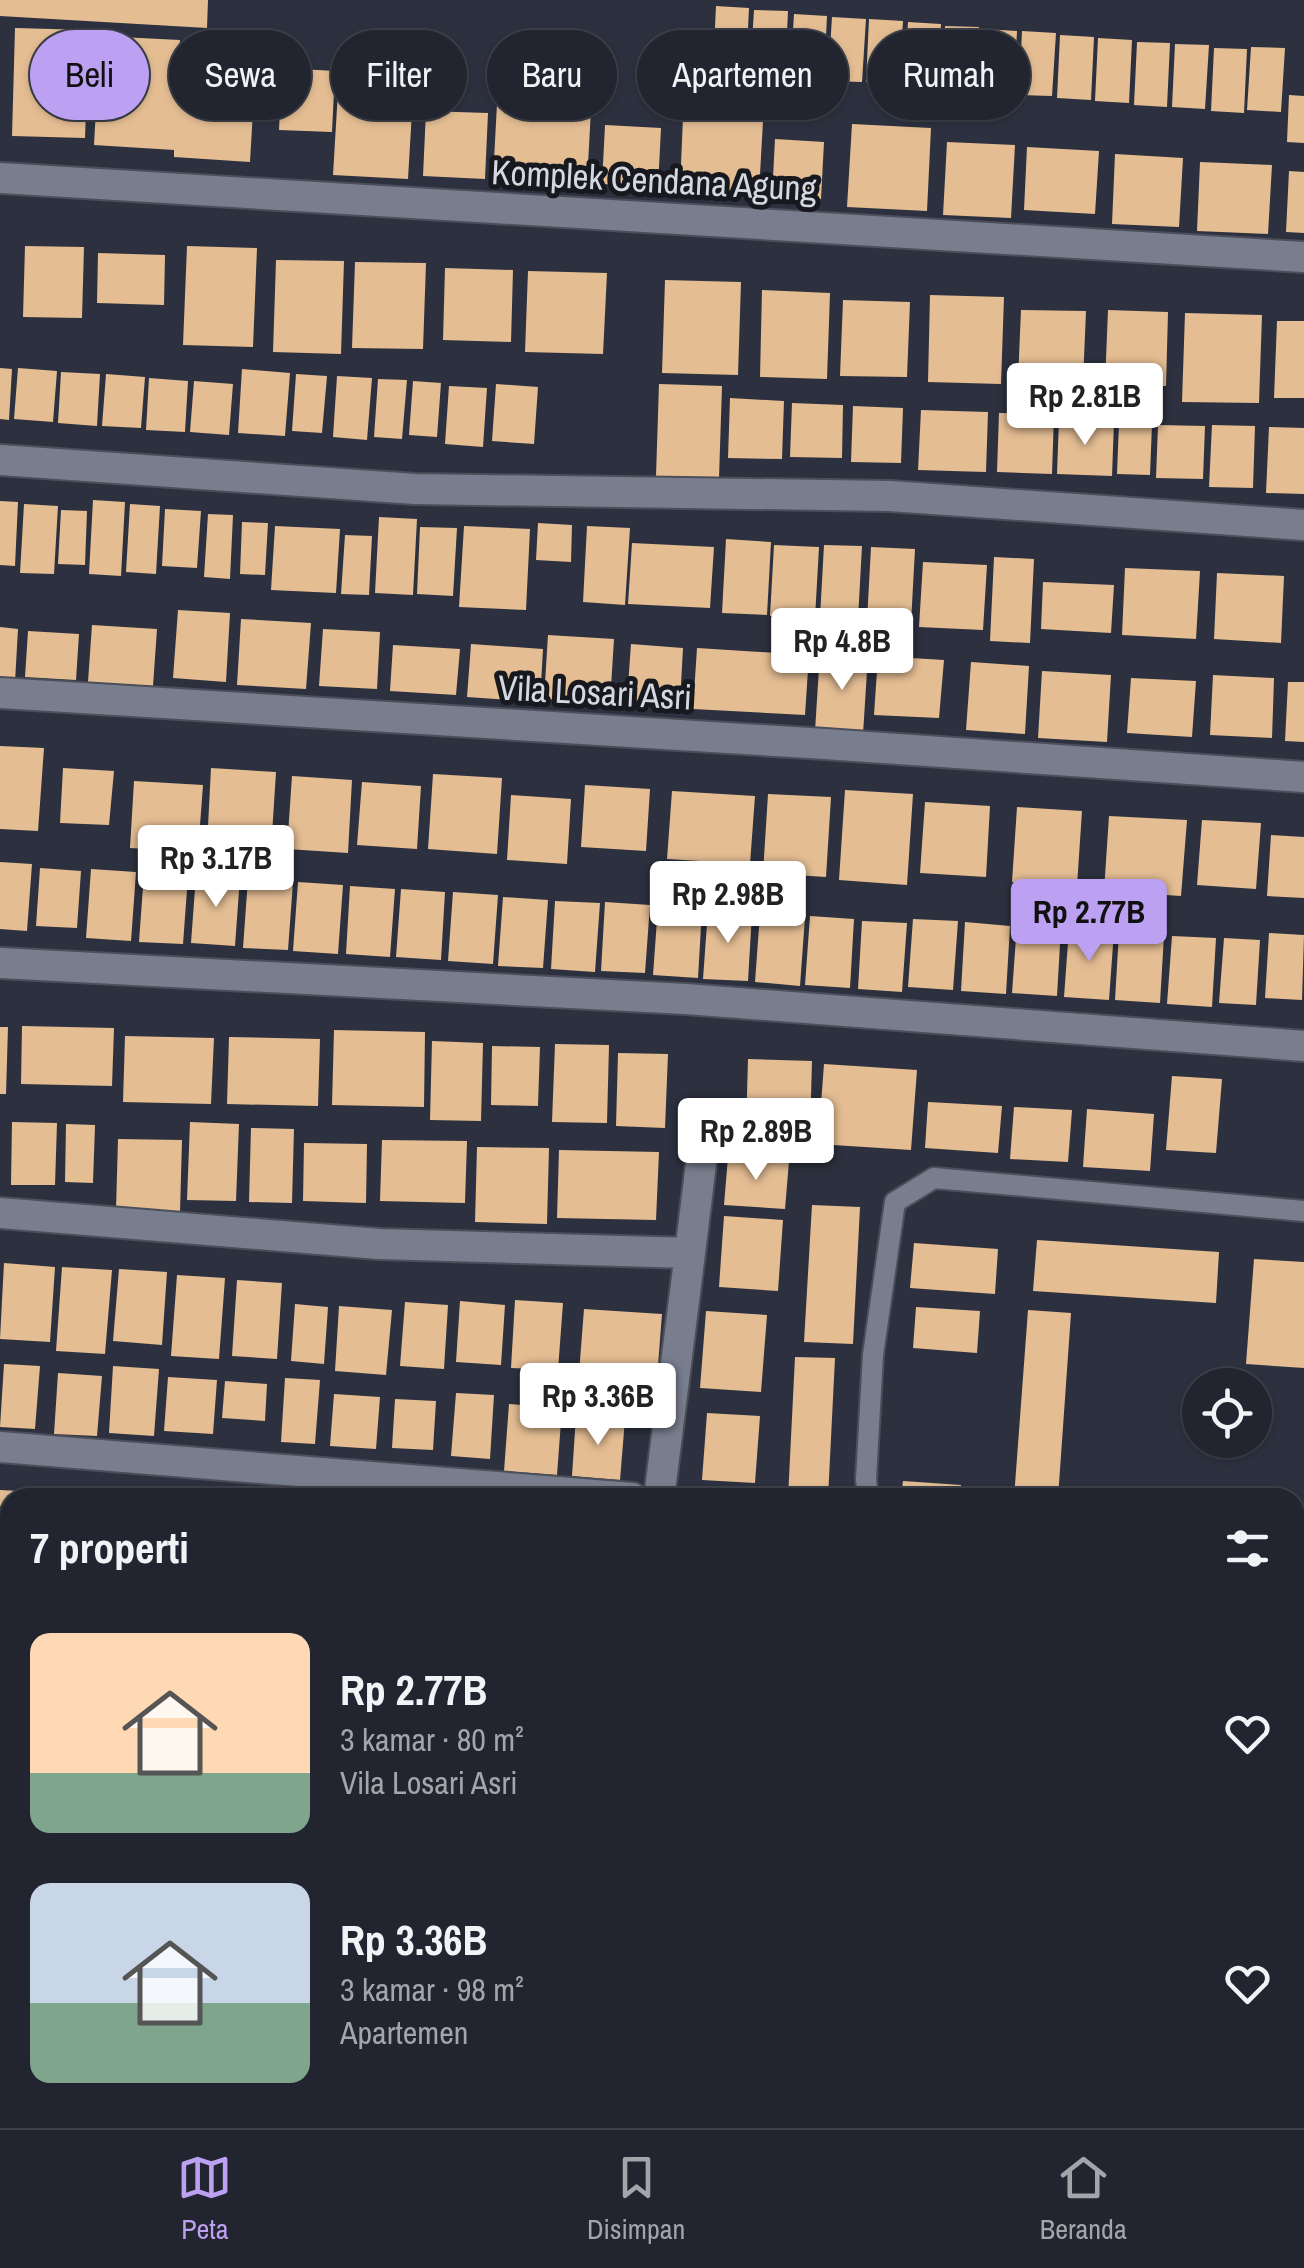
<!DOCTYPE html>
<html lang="id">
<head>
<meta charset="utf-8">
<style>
  body { margin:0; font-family:"Archivo Narrow",sans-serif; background:#2e313b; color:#f1f3f6; height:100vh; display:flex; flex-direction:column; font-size:38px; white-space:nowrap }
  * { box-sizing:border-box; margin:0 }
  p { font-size:32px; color:#a2a5aa }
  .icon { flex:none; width:55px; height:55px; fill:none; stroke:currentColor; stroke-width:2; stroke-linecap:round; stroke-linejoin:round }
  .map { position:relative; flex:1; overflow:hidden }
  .sheet { position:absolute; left:0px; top:1488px; width:1305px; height:642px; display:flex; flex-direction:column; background:#22252f; border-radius:30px 30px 0 0; box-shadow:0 2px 8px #0004,0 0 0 2px #3f424b }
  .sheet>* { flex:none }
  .top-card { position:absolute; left:30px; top:30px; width:1245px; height:90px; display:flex; gap:20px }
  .controls { position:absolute; left:1182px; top:1368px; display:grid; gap:20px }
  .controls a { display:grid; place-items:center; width:90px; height:90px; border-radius:50%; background:#22252f; box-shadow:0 2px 8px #0004,0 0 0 2px #3f424b; font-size:50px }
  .price { position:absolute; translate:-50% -85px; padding:0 22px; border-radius:10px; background:#fff; color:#222; font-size:32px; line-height:65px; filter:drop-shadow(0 2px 5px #0008) }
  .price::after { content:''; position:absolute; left:50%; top:60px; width:30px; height:22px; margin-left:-15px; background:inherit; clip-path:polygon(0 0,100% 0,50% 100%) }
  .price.current { background:#bca0f2; color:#111 }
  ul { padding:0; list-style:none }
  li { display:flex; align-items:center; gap:30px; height:250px; padding:0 30px }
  li span { display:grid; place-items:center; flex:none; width:280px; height:200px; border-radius:20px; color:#555 }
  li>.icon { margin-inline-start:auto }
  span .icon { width:120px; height:120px; fill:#fffc; stroke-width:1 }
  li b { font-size:42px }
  h2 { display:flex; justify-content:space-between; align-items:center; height:120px; padding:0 30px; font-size:42px }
  .tag { padding:0 35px; border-radius:45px; background:#22252f; box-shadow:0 2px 8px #0004,0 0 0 2px #3f424b; font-size:35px; line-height:90px }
  .tag.current { background:#bca0f2; color:#111 }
  .tabs { display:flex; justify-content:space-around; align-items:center; height:140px; border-top:2px solid #3f424b; background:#22252f; font-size:28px; color:#a2a5aa }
  .tabs a { display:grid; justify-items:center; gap:5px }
  .tabs .current { color:#bca0f2 }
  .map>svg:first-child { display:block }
</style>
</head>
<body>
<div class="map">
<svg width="1304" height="2128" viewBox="0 0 1304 2128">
  <rect width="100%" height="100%" fill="#2d313f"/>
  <!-- building -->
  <path fill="#e4bd93" d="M0,0H208L207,28L0,16Z
    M716,6L749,8L746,71L713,70Z
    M754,10L788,11L785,74L750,73Z
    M794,14L827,16L824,79L790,78Z
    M832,17L866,19L862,82L828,81Z
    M869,19L903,21L899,84L866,82Z
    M908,22L941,24L938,87L904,86Z
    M945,26L979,27L975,91L942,89Z
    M15,28L89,30L85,138L12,136Z
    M984,29L1017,31L1014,94L980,92Z
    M1022,31L1056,33L1052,96L1019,95Z
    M1060,35L1094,37L1091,100L1057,98Z
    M100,36L180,40L177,89L254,93L250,162L174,157V150L94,145Z
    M1098,38L1132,40L1129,103L1095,101Z
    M1137,42L1170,43L1167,107L1134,105Z
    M1175,44L1209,45L1205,109L1172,107Z
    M1251,47L1285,48L1281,112L1247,110Z
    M1214,48L1247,49L1244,113L1211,111Z
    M282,68L335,71L332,132L279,130Z
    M338,91L413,94L408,179L333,175Z
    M1289,95L1304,96V143L1287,142Z
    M497,104L591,109L587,183L493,179Z
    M426,111L488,113L485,179L423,176Z
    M683,117L763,121L759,192L680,188Z
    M852,124L931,128L927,211L847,207Z
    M605,125L661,128L658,187L602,184Z
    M775,139L824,142L821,199L772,197Z
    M947,142L1015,145L1011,218L943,215Z
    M1027,147L1099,151L1095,214L1024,210Z
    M1115,154L1183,158L1179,227L1112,224Z
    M1200,162L1272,165L1268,234L1197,231Z
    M1289,171L1304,172V233L1286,232Z
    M25,246L84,247L82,318L23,317Z
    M187,246L257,248L253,347L183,345Z
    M98,253L165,255L164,305L97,303Z
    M276,260L344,261L341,354L273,352Z
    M355,262L426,263L423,349L352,348Z
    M445,268L513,270L511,342L443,340Z
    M528,271L607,273L603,354L525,352Z
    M665,280L741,282L738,375L662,373Z
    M762,290L830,293L827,379L760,377Z
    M930,295L1004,297L1001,384L928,382Z
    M843,300L910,302L907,377L840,376Z
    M1021,310L1086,311L1083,382L1018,380Z
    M1108,310L1168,312L1166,386L1105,384Z
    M1185,313L1262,315L1259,403L1182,402Z
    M1277,321H1304V398H1274Z
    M0,368L12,369L9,420L0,419Z
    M18,368L57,371L53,422L14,419Z
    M242,369L290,373L285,436L238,433Z
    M61,372L100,374L97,426L58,423Z
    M106,374L145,377L141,428L102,426Z
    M296,374L327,376L322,433L292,431Z
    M337,376L372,378L367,440L333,437Z
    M149,378L188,381L185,432L146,430Z
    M378,379L407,380L402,439L374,437Z
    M194,381L233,384L229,435L190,432Z
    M413,381L441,383L437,437L409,435Z
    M496,384L538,387L534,444L492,441Z
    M659,384L722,386L719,478L656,476Z
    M449,386L487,388L483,447L445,444Z
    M730,398L784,401L782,459L728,458Z
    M792,403L843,405L842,458L790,457Z
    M853,406L903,408L901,463L851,462Z
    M921,410L988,412L986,472L918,470Z
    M999,413L1054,414L1052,474L997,472Z
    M1059,419L1114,421L1112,476L1057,474Z
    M1119,423L1152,424L1150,475L1117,474Z
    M1158,425L1205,426L1203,479L1156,478Z
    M1212,425L1255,426L1253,488L1209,487Z
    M1269,427L1304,428V494L1266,493Z
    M93,500L125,502L121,576L89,574Z
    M0,501L18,502L15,566L0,565Z
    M24,504L58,506L54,574L20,573Z
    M130,504L160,506L156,574L126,572Z
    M165,509L201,511L197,568L162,566Z
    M61,510L87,511L85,565L58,564Z
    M208,514L233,515L230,579L204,577Z
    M379,517L417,519L413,595L375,593Z
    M242,522L268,523L265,575L240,574Z
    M538,523L572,525L571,562L536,560Z
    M275,526L340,529L336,593L271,590Z
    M464,526L530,529L526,610L459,607Z
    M587,526L630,528L625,605L583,602Z
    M420,527L457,528L453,596L417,594Z
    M345,535L372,536L369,595L341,594Z
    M726,539L771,542L767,615L722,613Z
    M632,543L714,547L710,608L628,604Z
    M774,545L819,547L815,618L770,616Z
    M824,545L862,546L858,619L820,617Z
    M871,547L915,549L911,623L867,621Z
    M994,557L1034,559L1030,643L990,641Z
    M923,562L987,565L983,630L919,627Z
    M1125,568L1200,571L1196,639L1122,635Z
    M1217,573L1284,576L1281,643L1214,639Z
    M1043,582L1114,585L1111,633L1041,629Z
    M178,610L230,613L226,682L173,678Z
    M241,619L311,623L306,689L237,685Z
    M92,625L157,629L153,686L88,682Z
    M0,627L18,629L15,682L0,681Z
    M323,629L380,632L377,689L319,686Z
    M28,631L79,634L76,680L25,677Z
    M548,635L614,639L610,703L544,699Z
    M471,644L543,649L540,702L467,697Z
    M631,644L683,648L680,703L627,700Z
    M393,645L460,649L456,695L390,691Z
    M697,648L809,655L805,715L693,709Z
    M820,652L868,655L863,734L815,731Z
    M878,656L944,660L939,718L874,715Z
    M971,662L1029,666L1025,734L966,730Z
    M1042,671L1111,675L1107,742L1038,738Z
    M1213,675L1274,678L1272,738L1210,735Z
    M1131,678L1196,681L1192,737L1127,733Z
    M1288,682H1304V742L1285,741Z
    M0,746L44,748L38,831L0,829Z
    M63,768L114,771L109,825L60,823Z
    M211,768L276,772L271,850L207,846Z
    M433,774L502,778L497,854L428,849Z
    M292,776L352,780L348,853L287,849Z
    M134,781L203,785L198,852L130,848Z
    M362,782L421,786L417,849L357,845Z
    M585,785L650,789L646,851L581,847Z
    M845,790L913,794L907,885L839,880Z
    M672,791L755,796L750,864L667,859Z
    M768,794L831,797L826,877L763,873Z
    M511,795L571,799L567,864L507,860Z
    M925,802L990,806L986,877L920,873Z
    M1017,807L1082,811L1077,886L1012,882Z
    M1109,816L1187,820L1181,896L1104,891Z
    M1202,820L1261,823L1256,889L1197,885Z
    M1271,835L1304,837V898L1267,896Z
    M0,862L32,864L27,931L0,929Z
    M40,868L81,871L77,928L36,926Z
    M91,869L136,872L131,941L86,938Z
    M144,873L188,876L183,944L139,942Z
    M196,875L240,877L235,946L191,943Z
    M248,879L293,882L288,950L243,948Z
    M298,882L343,885L338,954L293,951Z
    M350,886L395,889L390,957L346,954Z
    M401,889L445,892L441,960L396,957Z
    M453,892L498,895L493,964L448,961Z
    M503,897L548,900L543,968L498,966Z
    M555,901L600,903L595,972L551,969Z
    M605,902L650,905L645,973L601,971Z
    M658,906L702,909L698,978L653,975Z
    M708,910L752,913L748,981L703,979Z
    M760,914L805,917L800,986L755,982Z
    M810,916L854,919L850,988L805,985Z
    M913,919L958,921L953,990L908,987Z
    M862,921L907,923L902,992L858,989Z
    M965,922L1010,926L1006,994L961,991Z
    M1017,924L1061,927L1057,996L1012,993Z
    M1069,929L1114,931L1109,1000L1064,997Z
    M1119,932L1164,935L1160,1003L1115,1000Z
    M1269,933L1304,935L1302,1000L1265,998Z
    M1172,936L1216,938L1212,1007L1167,1004Z
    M1224,938L1260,940L1256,1005L1219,1003Z
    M22,1026L114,1028L112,1086L21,1084Z
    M0,1027H8L6,1094H0Z
    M334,1030L425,1032L424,1107L332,1105Z
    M125,1036L214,1038L211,1104L123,1102Z
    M229,1037L320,1039L318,1106L227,1104Z
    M432,1041L483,1043L481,1121L430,1120Z
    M555,1044L609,1045L607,1123L552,1122Z
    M492,1046L540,1047L538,1106L491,1105Z
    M618,1053L668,1054L665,1128L616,1126Z
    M748,1059L812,1061L810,1132L746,1130Z
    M824,1064L917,1070L911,1150L818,1144Z
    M1172,1076L1222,1079L1216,1153L1166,1150Z
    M928,1102L1002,1106L998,1153L925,1148Z
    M1014,1107L1072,1110L1068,1162L1010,1159Z
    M1087,1109L1154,1114L1150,1171L1083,1167Z
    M12,1122L57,1123L55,1185H11Z
    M190,1122L239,1124L236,1201L187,1200Z
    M66,1124L95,1125L93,1183L65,1182Z
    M251,1128L294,1129L292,1203L249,1202Z
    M118,1139L182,1140L180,1212L116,1210Z
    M382,1140L467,1141L465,1203L380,1201Z
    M304,1143L367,1144L366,1203L303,1201Z
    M477,1147L549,1148L547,1224L475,1222Z
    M559,1150L659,1152L656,1220L557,1218Z
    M728,1157L789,1161L785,1209L724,1205Z
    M812,1205L860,1207L853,1344L804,1342Z
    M724,1216L783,1220L778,1291L719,1287Z
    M1037,1240L1219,1252L1216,1303L1033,1291Z
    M914,1243L998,1249L995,1294L910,1288Z
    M1254,1259L1304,1262V1368L1246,1364Z
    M4,1263L55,1267L50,1342L0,1339Z
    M62,1267L112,1270L105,1354L56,1351Z
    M119,1269L167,1272L162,1345L113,1341Z
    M177,1275L225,1278L219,1359L171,1356Z
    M237,1280L282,1283L277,1359L232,1356Z
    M515,1300L563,1303L558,1370L511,1368Z
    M460,1301L505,1305L501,1365L456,1362Z
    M405,1302L448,1305L444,1369L400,1366Z
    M295,1304L328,1307L324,1364L291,1361Z
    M339,1306L392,1310L386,1375L335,1371Z
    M916,1307L980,1311L977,1353L913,1348Z
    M584,1309L662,1314L655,1404L577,1399Z
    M1028,1310L1071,1313L1058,1498H1014Z
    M706,1311L767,1315L761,1392L700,1388Z
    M795,1357L835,1358L828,1498H788Z
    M4,1364L40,1366L35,1429L0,1427Z
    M113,1366L159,1369L154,1436L109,1433Z
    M58,1373L102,1376L97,1436L54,1434Z
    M168,1377L217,1380L213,1434L164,1431Z
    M285,1378L320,1380L315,1444L281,1442Z
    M225,1381L267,1384L265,1421L222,1418Z
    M456,1393L494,1395L490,1459L451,1456Z
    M334,1394L380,1397L376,1449L330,1446Z
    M395,1399L436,1401L433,1450L392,1448Z
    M509,1404L562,1408L557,1475L504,1471Z
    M707,1413L760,1416L755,1483L702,1480Z
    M576,1416L625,1419L620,1480L572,1476Z
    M903,1481L961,1485L960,1498H901Z
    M0,1490L19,1491L18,1498H10V1581L0,1580Z
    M1295,1755L1304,1756V1813L1295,1812Z
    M0,1845L10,1846V1911L0,1910Z
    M1295,1986H1304V2051H1295Z
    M0,1992L10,1993V2054L0,2053Z
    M0,2081L10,2082V2120H35L34,2128H0Z
    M49,2120H88L87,2128H48Z
    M96,2120H142L141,2128H95Z
    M148,2120H189L188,2128H147Z
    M198,2120H243V2128H197Z
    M252,2120L294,2122V2128H251Z
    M470,2120H501L500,2128H470Z
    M556,2120H651V2128L555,2127Z
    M668,2120H792L791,2128H668Z
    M811,2120H928L927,2128H811Z
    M947,2120H1056L1074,2122V2128H946Z
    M1089,2120H1165L1164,2128H1088Z
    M1204,2120L1275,2125L1274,2128H1203Z"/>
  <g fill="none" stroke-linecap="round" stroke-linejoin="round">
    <defs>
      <path id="lane" d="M868,1498L866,1479L873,1355L895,1202L934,1178L1304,1211"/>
      <path id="street" d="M0,178L1304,257
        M0,460L415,489L890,496L1304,525
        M0,693L825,744L1304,777
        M0,963L686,999L1304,1046
        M0,1213L379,1244L690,1253L659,1498
        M690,1253L705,1131
        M0,1447L632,1498
        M0,1696H10
        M1295,1820L1304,1821
        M0,1943L10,1944
        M1295,2083L1304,2085
        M543,2128L544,2120"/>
    </defs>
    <!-- lane casing -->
    <use href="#lane" stroke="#4c4e5a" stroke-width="24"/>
    <!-- street casing -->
    <use href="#street" stroke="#4c4e5a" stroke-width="34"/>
    <!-- lane -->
    <use href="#lane" stroke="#797e8e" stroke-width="20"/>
    <!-- street -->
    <use href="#street" stroke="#797e8e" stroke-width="30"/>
  </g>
  <g text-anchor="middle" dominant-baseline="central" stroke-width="10" stroke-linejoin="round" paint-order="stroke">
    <!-- street labels -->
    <g font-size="35" fill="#d6d8e1" stroke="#17191f">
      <text transform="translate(654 180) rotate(3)">Komplek Cendana Agung</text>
      <text transform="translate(595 692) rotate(3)">Vila Losari Asri</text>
    </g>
  </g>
</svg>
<div class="controls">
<a><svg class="icon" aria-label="locate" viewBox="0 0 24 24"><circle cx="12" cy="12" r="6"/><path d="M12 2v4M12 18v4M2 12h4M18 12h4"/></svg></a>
</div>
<b class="price" style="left:1085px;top:448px">Rp 2.81B</b>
<b class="price" style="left:842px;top:693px">Rp 4.8B</b>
<b class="price" style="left:216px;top:910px">Rp 3.17B</b>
<b class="price" style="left:728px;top:946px">Rp 2.98B</b>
<b class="price current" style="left:1089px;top:964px">Rp 2.77B</b>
<b class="price" style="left:756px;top:1183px">Rp 2.89B</b>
<b class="price" style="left:598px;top:1448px">Rp 3.36B</b>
<div class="top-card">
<a class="tag current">Beli</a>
<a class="tag">Sewa</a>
<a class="tag">Filter</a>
<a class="tag">Baru</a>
<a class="tag">Apartemen</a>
<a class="tag">Rumah</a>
</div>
<section class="sheet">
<h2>7 properti<svg class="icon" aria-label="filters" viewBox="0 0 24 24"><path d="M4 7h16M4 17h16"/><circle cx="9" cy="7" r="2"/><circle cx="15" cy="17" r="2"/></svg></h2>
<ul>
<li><span style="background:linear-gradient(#ffd9b3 70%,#7fa58c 0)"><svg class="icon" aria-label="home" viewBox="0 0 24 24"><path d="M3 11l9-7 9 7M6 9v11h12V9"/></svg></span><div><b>Rp 2.77B</b><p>3 kamar · 80 m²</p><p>Vila Losari Asri</p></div><svg class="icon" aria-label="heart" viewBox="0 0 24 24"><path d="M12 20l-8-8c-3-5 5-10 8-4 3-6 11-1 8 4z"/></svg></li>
<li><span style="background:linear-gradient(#c9d6e8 60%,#7fa58c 0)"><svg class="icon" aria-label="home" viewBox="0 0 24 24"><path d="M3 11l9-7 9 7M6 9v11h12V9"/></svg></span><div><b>Rp 3.36B</b><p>3 kamar · 98 m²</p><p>Apartemen</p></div><svg class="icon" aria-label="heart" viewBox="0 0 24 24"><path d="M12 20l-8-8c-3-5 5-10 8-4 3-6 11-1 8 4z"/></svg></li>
</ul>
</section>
</div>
<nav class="tabs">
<a class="current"><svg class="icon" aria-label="map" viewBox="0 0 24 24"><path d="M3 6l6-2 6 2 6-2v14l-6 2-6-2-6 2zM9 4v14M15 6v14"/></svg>Peta</a>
<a><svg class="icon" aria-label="saved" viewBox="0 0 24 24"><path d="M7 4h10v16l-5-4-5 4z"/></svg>Disimpan</a>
<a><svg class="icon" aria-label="home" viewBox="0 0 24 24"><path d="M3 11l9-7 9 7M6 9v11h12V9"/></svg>Beranda</a>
</nav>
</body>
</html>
